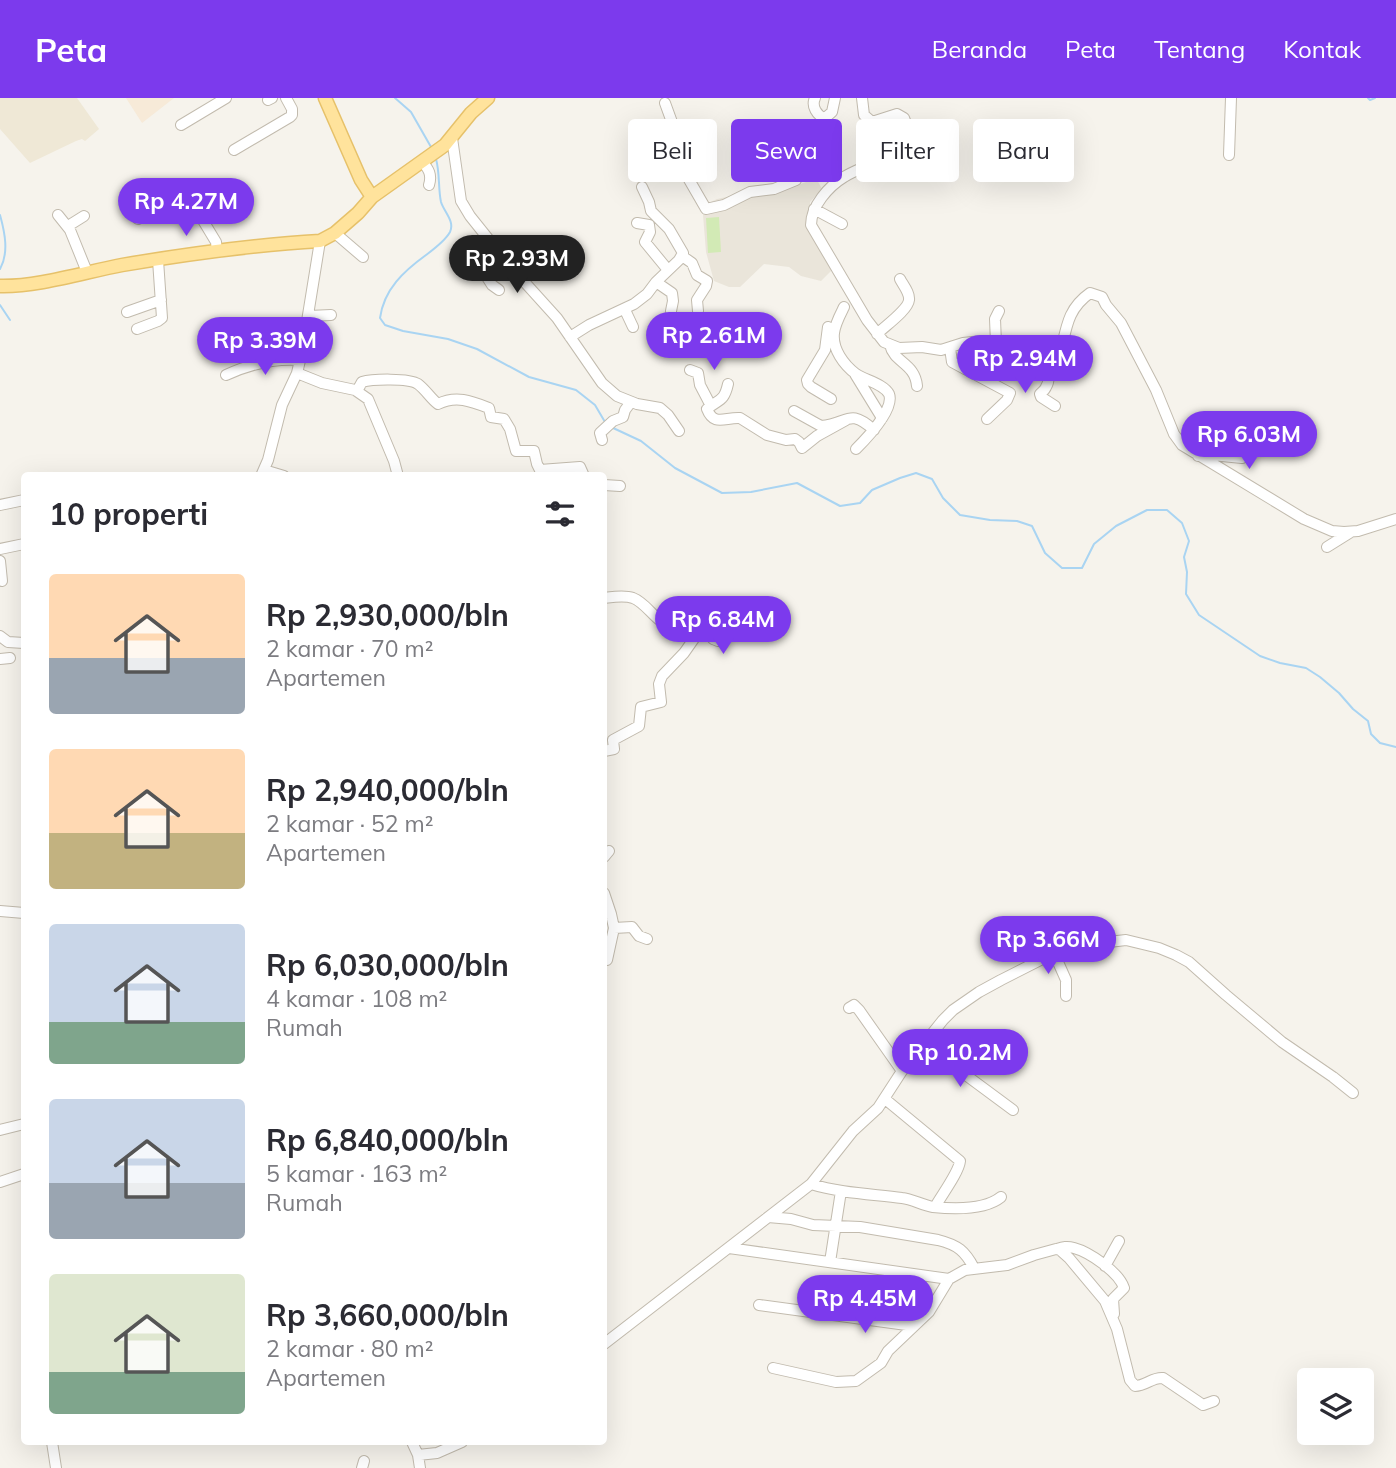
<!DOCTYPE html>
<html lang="id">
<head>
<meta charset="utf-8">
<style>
  body { margin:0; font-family:Mulish,sans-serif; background:#f2f2f3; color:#2b2b33; height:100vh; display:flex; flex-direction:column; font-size:26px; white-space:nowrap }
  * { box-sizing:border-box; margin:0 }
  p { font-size:23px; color:#7c7c81 }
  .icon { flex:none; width:38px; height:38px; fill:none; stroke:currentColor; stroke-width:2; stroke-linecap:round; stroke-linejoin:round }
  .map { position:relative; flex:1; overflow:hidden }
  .drawer { position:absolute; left:21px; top:374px; width:586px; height:973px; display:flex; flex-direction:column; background:#fff; border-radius:7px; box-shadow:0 7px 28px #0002 }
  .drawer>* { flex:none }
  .guide { position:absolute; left:628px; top:21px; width:662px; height:63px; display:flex; gap:14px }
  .fabs { position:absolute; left:1297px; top:1270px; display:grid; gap:14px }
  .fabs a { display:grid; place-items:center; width:77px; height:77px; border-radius:7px; background:#fff; box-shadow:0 7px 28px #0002; font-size:35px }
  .price { position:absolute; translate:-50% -60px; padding:0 16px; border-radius:24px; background:#7c3aed; color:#fff; font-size:23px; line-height:46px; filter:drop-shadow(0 2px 4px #0008) }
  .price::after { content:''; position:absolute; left:50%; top:42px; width:21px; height:16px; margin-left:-10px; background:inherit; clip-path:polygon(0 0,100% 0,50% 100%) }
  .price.on { background:#222; color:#fff }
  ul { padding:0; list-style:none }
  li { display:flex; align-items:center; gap:21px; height:175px; padding:0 28px }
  li span { display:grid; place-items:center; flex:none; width:196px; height:140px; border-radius:7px; color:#555 }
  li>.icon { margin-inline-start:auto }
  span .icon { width:84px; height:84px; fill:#fffc; stroke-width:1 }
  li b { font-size:30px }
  h2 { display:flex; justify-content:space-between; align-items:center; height:84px; padding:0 28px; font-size:30px }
  .tag { padding:0 24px; border-radius:7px; background:#fff; box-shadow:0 7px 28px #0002; font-size:24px; line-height:63px }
  .tag.on { background:#7c3aed; color:#fff }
  header { display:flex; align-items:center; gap:42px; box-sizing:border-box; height:98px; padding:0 35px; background:#7c3aed; color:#fff }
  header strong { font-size:33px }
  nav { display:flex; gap:38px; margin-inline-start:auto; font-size:24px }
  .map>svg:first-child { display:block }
</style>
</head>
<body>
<header>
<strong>Peta</strong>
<nav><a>Beranda</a><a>Peta</a><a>Tentang</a><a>Kontak</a></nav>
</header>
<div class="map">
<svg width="1396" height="1370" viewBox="0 0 1396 1370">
  <rect width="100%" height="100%" fill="#f6f3ec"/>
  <!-- residential -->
  <path fill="#eae5da" d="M816,80L822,91L810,104V114L806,125L832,172L821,183L801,178L789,169L764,166L740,189H729L714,183L706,154L703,117L704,107L717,101L785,87L796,88Z"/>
  <!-- commercial -->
  <path fill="#f7ead8" d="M126,0H174L142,25Z"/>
  <!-- education -->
  <path fill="#efe8d6" d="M0,0H77L99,31L85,43L82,41L76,43L30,65L0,31Z"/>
  <!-- green -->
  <path fill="#d2eab5" d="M719,119L721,154L708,155L706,120Z"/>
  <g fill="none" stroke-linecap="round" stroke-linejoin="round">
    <!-- stream -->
    <path stroke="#a9d4f2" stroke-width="2" d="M395,0L411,14L431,49
      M1368,0L1370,2L1375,0
      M436,61C440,75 438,90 441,104C444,114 455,123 450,134C445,143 434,151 426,157C404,173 384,191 380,220L385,227L403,233L448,241L477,251L529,279L576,292L595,307L605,324
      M0,117C5,135 9,155 0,171
      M0,207L10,222
      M611,329L641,343L675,370L722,395L751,394L797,385L840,408L860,405L872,392L900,380L916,375L932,381L943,400L960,417L990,422L1017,423L1032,428L1045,455L1062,470H1082L1094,446L1116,428L1147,412H1167L1182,425L1189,443L1184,459L1187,474L1186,496L1199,517L1260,558L1280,565L1306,570L1320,579L1339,595L1353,611L1368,623L1371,636L1380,645L1396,649"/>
    <defs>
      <path id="minor" d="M815,0C811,8 817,18 825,20L832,14L835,0
        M862,0L864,17L872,24L897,16L904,20C920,54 864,66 844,79C829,88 811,108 811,127L867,222L884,244L899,250L922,249L941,252L963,245L982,243L996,245L997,256L1022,258L1046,263L1052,254L1062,248C1067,225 1070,209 1090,195L1102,199L1106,207L1121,225L1156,292L1174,336L1182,347L1304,421L1332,433L1344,434L1358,433L1396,421
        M268,2L272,0
        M665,5L673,27L680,66L706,111L724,107L750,94L774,91L796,82
        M181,27L226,0
        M452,40L461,103L470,118L510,168L557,220L602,285L617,298L637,306L660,310L668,317L679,333
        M234,52L290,19L292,17V11L286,0
        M1229,57L1231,0
        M422,64C429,71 432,77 429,87
        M642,89L649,104L651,113L669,131L683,155L679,162L656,184
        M184,91L216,144L217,153
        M814,111L842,126
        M199,114L218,105
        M58,117L70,132L87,174
        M138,121L189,98
        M637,125L649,127L650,134L645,144L668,172
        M68,128L84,118
        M335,135L363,159
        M499,154L485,169L483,173L492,187L499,192
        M682,158L692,165L697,177L707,183L706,188L697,202L698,213
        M844,209C840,217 835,226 834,235C832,251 844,267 856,276C865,282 884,286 889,296C895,311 866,341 856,351
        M625,212L633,229
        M127,214L161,202
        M309,218L331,217
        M828,229L825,252L807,282L808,286L811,289L831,301
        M137,231L158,223L162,220L158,162
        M877,236C885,228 908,212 909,202C910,195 903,187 900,181
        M570,239L589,227L634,206L647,196L656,184L672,195L673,203L671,213
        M996,245L995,221L999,213
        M890,247C894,265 915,265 917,288
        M950,250L952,264L1010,295L1007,302L987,321
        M1046,263C1048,271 1051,281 1046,289C1045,292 1042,294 1040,296L1041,299L1055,308
        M690,272L698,275L700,287L711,308
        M297,275L322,285L355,292L368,301L394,363L398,378
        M855,276L882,320
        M226,277C250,266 274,260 300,262
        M728,286C724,304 719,301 707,311C714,329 725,319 740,320L767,337L786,342L795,341L799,344L802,350L817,338L846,322
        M357,293L362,284C372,281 409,280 418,286C426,292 431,301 438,306C456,297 471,303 489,310L491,319L504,321L510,331L516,353H534L537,366L540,372L580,369L584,378
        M794,313L821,328C849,326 848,309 874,332
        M602,342L600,335L613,323L623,319L625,312L631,304
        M1198,358L1212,357L1242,360L1252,323
        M264,372L284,378
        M261,378L268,362L282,307L297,275L302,254L320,143
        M604,387L620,388
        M0,407L24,402
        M1327,449L1351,434
        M0,451L24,446
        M0,463L2,483
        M604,500C613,499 624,497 633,500C649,506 657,529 676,528C682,528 688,524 693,524L702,533
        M0,538L8,544L24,545
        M0,561L10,560
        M604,653L614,651L613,642L639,628L641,609L661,604L659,586L662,578L684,555L698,535L706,532L713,541L718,543L737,534L744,536L753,535
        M604,759L609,753
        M604,795L611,816
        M0,813L24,815
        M604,815L611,816L614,830L607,862
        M614,830L632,829L639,838L647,841
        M1054,855L1066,882V898
        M849,910L854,907L859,912L902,973
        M922,948L959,972L1013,1012
        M885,1001L960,1063C959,1074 941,1098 935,1109
        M0,1032L24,1026
        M0,1084L24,1076
        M811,1086C840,1095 871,1096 902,1100C912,1101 922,1107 933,1109C953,1111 985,1112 1001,1099
        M768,1119L791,1121L813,1127L860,1129L938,1142C958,1147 965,1153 974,1170
        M729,1150L949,1181
        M1057,1151C1063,1149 1067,1148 1074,1150C1089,1154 1119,1174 1124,1190L1113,1201L1114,1216
        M830,1164L841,1093
        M1105,1168L1119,1143
        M759,1207L914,1228
        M604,1246L811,1086L853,1033L878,1010L902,973L943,922L953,912L979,894L1001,882L1066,849L1126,842L1159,850L1176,857L1189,864L1226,897L1282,944L1333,979L1353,995
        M773,1270L836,1284L856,1283L881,1265L888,1253L929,1214L949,1181L965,1172L1007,1167L1034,1157L1056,1151L1060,1152L1069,1160L1105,1203L1117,1231L1130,1282L1135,1288C1146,1288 1152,1279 1163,1280L1203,1307L1214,1303
        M52,1344L56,1370
        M412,1344L418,1357L420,1370
        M418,1357L437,1355L462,1344
        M362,1370L364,1363"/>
      <path id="major" d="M325,0L361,82L372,99
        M0,188C37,189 85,174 122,167C187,156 253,147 320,143L335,135L358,115L372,99L445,47L471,15L488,0"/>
    </defs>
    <!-- minor casing -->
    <use href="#minor" stroke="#c2bbae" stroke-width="12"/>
    <!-- major casing -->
    <use href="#major" stroke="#e6c16a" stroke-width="15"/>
    <!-- minor -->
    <use href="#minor" stroke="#fff" stroke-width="10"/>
    <!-- major -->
    <use href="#major" stroke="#ffe39c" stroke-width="12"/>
  </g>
</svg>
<div class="fabs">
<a><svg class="icon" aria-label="layers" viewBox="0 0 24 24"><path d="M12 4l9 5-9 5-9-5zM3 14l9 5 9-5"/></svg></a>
</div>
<b class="price" style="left:186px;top:140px">Rp 4.27M</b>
<b class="price on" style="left:517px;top:197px">Rp 2.93M</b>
<b class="price" style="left:714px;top:274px">Rp 2.61M</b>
<b class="price" style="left:265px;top:279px">Rp 3.39M</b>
<b class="price" style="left:1025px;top:297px">Rp 2.94M</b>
<b class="price" style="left:1249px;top:373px">Rp 6.03M</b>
<b class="price" style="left:723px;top:558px">Rp 6.84M</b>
<b class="price" style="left:1048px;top:878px">Rp 3.66M</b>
<b class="price" style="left:960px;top:991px">Rp 10.2M</b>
<b class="price" style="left:865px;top:1237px">Rp 4.45M</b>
<div class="guide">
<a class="tag">Beli</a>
<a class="tag on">Sewa</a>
<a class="tag">Filter</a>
<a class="tag">Baru</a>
</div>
<section class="drawer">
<h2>10 properti<svg class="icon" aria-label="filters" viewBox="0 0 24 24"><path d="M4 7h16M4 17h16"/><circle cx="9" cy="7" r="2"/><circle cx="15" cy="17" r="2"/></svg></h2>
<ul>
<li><span style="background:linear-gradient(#ffd9b3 60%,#9aa5b1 0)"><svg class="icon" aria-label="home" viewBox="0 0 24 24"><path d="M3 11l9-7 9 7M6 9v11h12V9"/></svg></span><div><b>Rp 2,930,000/bln</b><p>2 kamar · 70 m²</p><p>Apartemen</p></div></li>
<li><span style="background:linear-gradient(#ffd9b3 60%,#c2b280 0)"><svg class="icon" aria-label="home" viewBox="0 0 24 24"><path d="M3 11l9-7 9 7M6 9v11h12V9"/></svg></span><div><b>Rp 2,940,000/bln</b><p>2 kamar · 52 m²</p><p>Apartemen</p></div></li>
<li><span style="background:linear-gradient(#c9d6e8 70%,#7fa58c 0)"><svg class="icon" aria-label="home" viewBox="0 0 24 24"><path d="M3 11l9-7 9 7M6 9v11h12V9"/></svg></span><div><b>Rp 6,030,000/bln</b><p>4 kamar · 108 m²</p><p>Rumah</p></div></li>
<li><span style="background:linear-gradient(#c9d6e8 60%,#9aa5b1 0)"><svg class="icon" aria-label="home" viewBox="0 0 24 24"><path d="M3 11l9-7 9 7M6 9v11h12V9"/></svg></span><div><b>Rp 6,840,000/bln</b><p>5 kamar · 163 m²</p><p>Rumah</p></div></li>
<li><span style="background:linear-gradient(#dfe7d0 70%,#7fa58c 0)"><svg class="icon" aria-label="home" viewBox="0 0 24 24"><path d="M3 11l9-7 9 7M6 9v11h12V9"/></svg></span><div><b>Rp 3,660,000/bln</b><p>2 kamar · 80 m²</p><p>Apartemen</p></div></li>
</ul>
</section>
</div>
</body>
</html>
